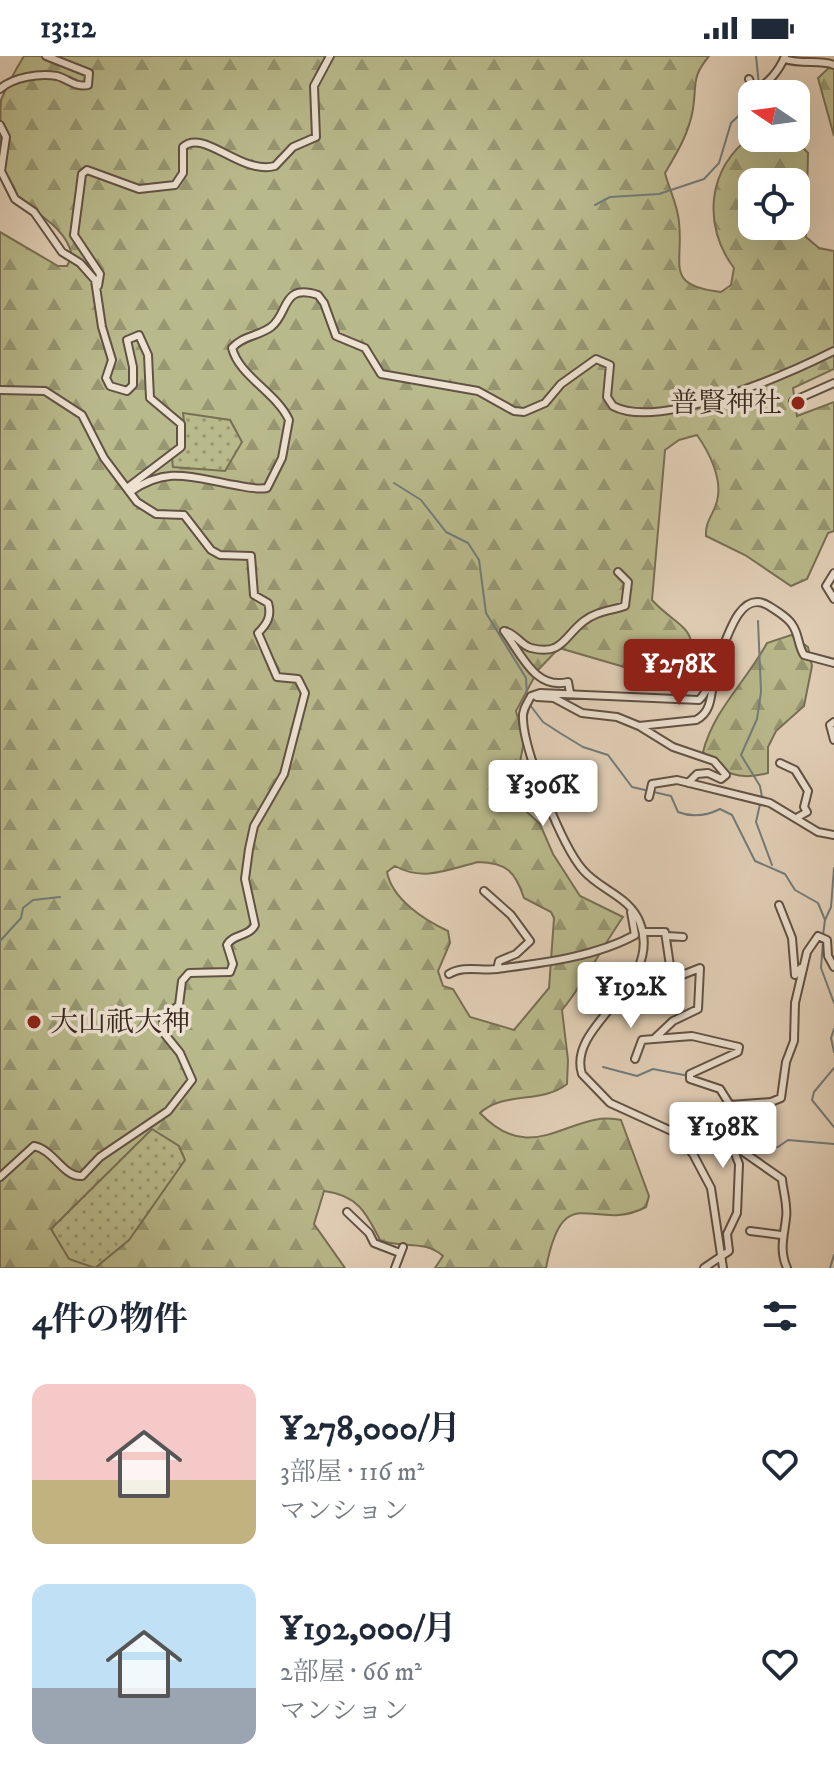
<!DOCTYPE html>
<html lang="ja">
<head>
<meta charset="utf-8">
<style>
  body { margin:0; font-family:"IM FELL DW Pica","Noto Serif JP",serif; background:#f6f6f7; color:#1f2937; height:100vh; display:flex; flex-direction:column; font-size:30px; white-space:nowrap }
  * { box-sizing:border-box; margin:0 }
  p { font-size:26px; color:#747a83 }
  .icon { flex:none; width:44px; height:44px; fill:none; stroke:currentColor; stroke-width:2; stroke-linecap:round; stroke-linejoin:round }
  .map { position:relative; height:1212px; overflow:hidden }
  .sheet { display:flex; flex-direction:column; background:#fff; flex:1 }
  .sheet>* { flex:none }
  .needle { width:52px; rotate:283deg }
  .controls { position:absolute; left:738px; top:24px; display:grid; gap:16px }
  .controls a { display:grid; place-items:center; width:72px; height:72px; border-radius:16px; background:#fff; box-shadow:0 8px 32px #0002; font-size:40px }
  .price { position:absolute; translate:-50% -68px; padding:0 18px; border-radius:8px; background:#fff; color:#222; font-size:26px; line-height:52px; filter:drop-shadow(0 2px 4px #0008) }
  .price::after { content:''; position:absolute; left:50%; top:48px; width:24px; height:18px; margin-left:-12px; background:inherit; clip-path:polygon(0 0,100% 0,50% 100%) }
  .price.current { background:#8f2418; color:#fff }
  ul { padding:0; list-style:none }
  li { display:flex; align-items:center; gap:24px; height:200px; padding:0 32px }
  li span { display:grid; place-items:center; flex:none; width:224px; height:160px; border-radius:16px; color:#555 }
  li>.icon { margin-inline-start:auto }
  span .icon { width:96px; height:96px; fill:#fffc; stroke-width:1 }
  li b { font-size:34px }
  h2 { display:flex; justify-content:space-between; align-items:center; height:96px; padding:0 32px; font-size:34px }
  .status { display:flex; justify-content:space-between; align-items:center; height:56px; padding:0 40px; background:#fff; direction:ltr }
  .status svg { height:22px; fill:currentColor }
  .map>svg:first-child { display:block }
</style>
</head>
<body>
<div class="status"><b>13:12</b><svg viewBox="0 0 49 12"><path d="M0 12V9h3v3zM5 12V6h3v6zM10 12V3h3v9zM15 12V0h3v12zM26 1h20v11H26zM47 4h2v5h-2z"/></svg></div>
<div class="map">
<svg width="834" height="1212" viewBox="0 0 834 1212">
  <defs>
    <pattern id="forest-firs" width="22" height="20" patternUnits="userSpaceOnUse" patternTransform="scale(2)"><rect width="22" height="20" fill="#b9ba8c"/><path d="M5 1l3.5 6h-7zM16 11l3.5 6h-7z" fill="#979772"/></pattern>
    <pattern id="park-dots" width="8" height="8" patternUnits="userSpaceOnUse" patternTransform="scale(2)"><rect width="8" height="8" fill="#b9ba8c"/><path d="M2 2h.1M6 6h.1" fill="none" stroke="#979772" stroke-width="1.8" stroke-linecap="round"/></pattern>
  </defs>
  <rect width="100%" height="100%" fill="#e4d2ba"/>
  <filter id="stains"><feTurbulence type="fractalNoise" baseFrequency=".0025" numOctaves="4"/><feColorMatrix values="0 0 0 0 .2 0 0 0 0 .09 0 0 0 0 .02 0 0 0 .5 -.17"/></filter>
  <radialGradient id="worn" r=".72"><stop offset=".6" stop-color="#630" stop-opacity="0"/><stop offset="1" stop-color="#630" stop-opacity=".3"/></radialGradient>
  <!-- forest -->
  <path fill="url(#forest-firs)" stroke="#787055" stroke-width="2" fill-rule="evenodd" d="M24,0H709C691,22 697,27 693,53C689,77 677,97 665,117C669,133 678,150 679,166C684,209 663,229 721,236L731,229L734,212C702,170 707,111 752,80L794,82L808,97L806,181L819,192L834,195V313L793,332L797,360L834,346V475L828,477L807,523L791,530L745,499L706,480C705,465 714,458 717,445C723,423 709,396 697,379L679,384L665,394L652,544C678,573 710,574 677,618L662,622L559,592L538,614L516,655L524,685L520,706L526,755L540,768L553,798L580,840L623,861C602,891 586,925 562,954L568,1004L567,1028C542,1048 504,1035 480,1057C534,1114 572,1052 621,1064L649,1140L646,1151C593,1179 564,1119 546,1212H435L443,1200C424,1183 401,1193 380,1184C366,1156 357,1139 324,1135L314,1168L345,1212H0V176L58,210H67L72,200C67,170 30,154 9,135C0,125 0,60 1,44C7,30 16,13 24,0ZM752,126H796V170H752ZM478,806C507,807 515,815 524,842L551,856L554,862L549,932L514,974L470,961L453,933L443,930L438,915L450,887L448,875C424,864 392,843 387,816L395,810C423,826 450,813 478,806Z
    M834,7V80L818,22Z
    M791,579L808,591L812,610L804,650L776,675L768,691V717C740,725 721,718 703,696C714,653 746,626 767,587Z"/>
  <!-- park -->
  <path fill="url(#park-dots)" stroke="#787055" stroke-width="2" d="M183,357L230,364L242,386L225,415L173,411L172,402C190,389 185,377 183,357Z
    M152,1073L179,1090L185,1104L129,1184L95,1212L69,1203L51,1173Z"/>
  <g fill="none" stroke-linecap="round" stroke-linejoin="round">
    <!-- stream -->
    <path stroke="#727c7c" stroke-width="2" d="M756,0L759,29
      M595,149L610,141L659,138L704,123L719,107L731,67L752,47
      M394,427L421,444L446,476L468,487L479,504L486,557L526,622L527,641
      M758,565L761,636L757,663L741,699L760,730L762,741
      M530,649L543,666L560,677L583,691L608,699L632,731L671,740L678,756C693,762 706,760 720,753L732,759L755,805L785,818L795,834L818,847L825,864L823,879
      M760,748L756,766L772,809
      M825,864L831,851L834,812
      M0,885L21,862L23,852L33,844L60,841
      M823,885L821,912L834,947
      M834,973L831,982L834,996
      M603,1011L637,1020L653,1013L694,1021L720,1030
      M834,1012L814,1036L812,1044L834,1071
      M725,1035L731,1044
      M735,1051C753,1063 755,1088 778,1091L788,1084L834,1088
      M830,1212L834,1199"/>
    <defs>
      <path id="minor" d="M784,3C803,9 820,3 834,9
        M749,23L753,33C767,31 780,13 785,0
        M0,33C13,21 40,17 57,20C68,23 76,32 88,29L89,17L46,0
        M0,69L6,81L1,115L15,143L34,156L62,196L80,207L95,224L102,271L112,304L106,322L110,330L127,335L133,329V311L127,284L139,279L148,299L150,342L181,368V391L127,432
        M98,230L100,218L74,179L82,118L87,114L139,133L175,129L183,117V91C204,72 240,119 275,110L293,91L316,81L314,30L330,0
        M0,334L45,335L82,359L104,402L137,446L156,458L184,459L211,494L220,499L251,500L254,539L268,547C272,560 267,568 258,577L277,621L298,623L305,637L284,718L254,770L249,793L245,823L255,869C249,881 232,878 227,889L233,908L230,916L189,917L182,925L179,949L163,962V976L180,997L192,1024L168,1055L100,1101L82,1120C64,1122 54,1094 34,1090L0,1121
        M793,345L834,327
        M130,436C168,409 193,422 235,429C246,431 256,434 267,432L282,402L289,364C277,337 239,320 232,292C242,280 259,280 271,271C289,258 281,227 318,239L324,247L336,280L365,292L381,318L478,335L514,355L524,356L545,347L561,328L596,303L610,309L607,341L613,350C659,375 788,318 834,295
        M834,517L826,530L834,543
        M504,575C516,577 520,589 531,592C563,600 564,580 584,565C597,555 610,555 625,550L628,526L618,516
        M504,575C522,599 535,634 568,626L570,637
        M537,641L554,642L582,657L617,661L639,670L673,691L714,705L726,719L721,723L708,717L697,718L688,727
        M834,666L830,669L834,684
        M639,670L696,664C710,657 711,643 713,627
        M780,707L795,714L808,735L804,751L807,756L798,761
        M649,741L652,728L677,724L770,747L818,776L834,779
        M518,748L545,734
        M484,835L511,859L530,885L516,898L499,905L497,913
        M779,849L792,882L795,919L801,912
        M643,876H665L672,923L700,912L698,953L673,965L654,983L692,980L739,991L738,996L690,1018V1023L720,1033L730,1049L771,1046L781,1042L786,1006L794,985L795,947L807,896L818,880L827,884L828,900L834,911
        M667,880L683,881
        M449,918C463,909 481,915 497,913C542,907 595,901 635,879L631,856
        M635,1003L642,984L654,983
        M728,1068L739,1093L782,1123C783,1135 788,1150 786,1162C784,1181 779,1194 787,1212
        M347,1156L369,1177L374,1187L400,1197
        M750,1175L781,1179
        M395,1212L403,1191
        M704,1212L729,1195L727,1178L737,1157L739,1108L727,1076L726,1053L730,1049
        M723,1212L711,1132L693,1098L676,1077L610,1047L582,1018C566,968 664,931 640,867C631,841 600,834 583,814C562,790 524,695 523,663C522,654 527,648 531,640L540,637L699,644C720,626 729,525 769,550C777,555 789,562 793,570C799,579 798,590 804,599L834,607"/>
    </defs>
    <!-- minor casing -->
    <use href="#minor" stroke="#625245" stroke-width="10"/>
    <!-- minor -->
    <use href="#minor" stroke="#ede2d2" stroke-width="6"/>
  </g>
  <!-- markers -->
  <g fill="#8f2418" stroke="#ede2d2" stroke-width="3">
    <circle cx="798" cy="347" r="8"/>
    <circle cx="34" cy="966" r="8"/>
  </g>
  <g text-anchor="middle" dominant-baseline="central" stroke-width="7" stroke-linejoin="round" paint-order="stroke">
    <!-- poi labels -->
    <g font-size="28" fill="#37271e" stroke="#ede2d2" text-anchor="end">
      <text x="782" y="347">普賢神社</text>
      <text x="50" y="966" text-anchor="start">大山祇大神</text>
    </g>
  </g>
  <rect width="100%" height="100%" filter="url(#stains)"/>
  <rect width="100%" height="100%" fill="url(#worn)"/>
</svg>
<div class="controls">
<a><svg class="needle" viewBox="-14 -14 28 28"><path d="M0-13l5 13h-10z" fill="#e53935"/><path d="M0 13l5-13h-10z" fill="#747a83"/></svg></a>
<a><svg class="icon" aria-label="locate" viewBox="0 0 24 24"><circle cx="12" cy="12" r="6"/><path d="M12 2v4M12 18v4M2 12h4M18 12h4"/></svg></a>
</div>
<b class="price current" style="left:679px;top:651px">¥278K</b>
<b class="price" style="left:543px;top:772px">¥306K</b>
<b class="price" style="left:631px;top:974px">¥192K</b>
<b class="price" style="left:723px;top:1114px">¥198K</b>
</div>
<section class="sheet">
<h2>4件の物件<svg class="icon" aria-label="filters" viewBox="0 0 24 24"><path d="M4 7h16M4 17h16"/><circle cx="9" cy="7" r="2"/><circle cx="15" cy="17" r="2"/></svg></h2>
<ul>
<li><span style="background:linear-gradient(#f6c9c9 60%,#c2b280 0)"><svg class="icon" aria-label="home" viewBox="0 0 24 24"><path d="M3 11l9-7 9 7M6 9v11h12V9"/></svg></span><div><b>¥278,000/月</b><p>3部屋 · 116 m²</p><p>マンション</p></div><svg class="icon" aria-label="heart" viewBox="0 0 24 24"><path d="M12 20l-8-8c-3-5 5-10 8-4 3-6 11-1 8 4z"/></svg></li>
<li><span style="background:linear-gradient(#bfe0f5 65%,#9aa5b1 0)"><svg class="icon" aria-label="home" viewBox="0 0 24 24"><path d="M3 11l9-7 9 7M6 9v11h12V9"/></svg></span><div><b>¥192,000/月</b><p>2部屋 · 66 m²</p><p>マンション</p></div><svg class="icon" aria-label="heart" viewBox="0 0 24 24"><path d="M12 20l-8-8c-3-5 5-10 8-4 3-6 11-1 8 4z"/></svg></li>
</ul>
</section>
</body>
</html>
